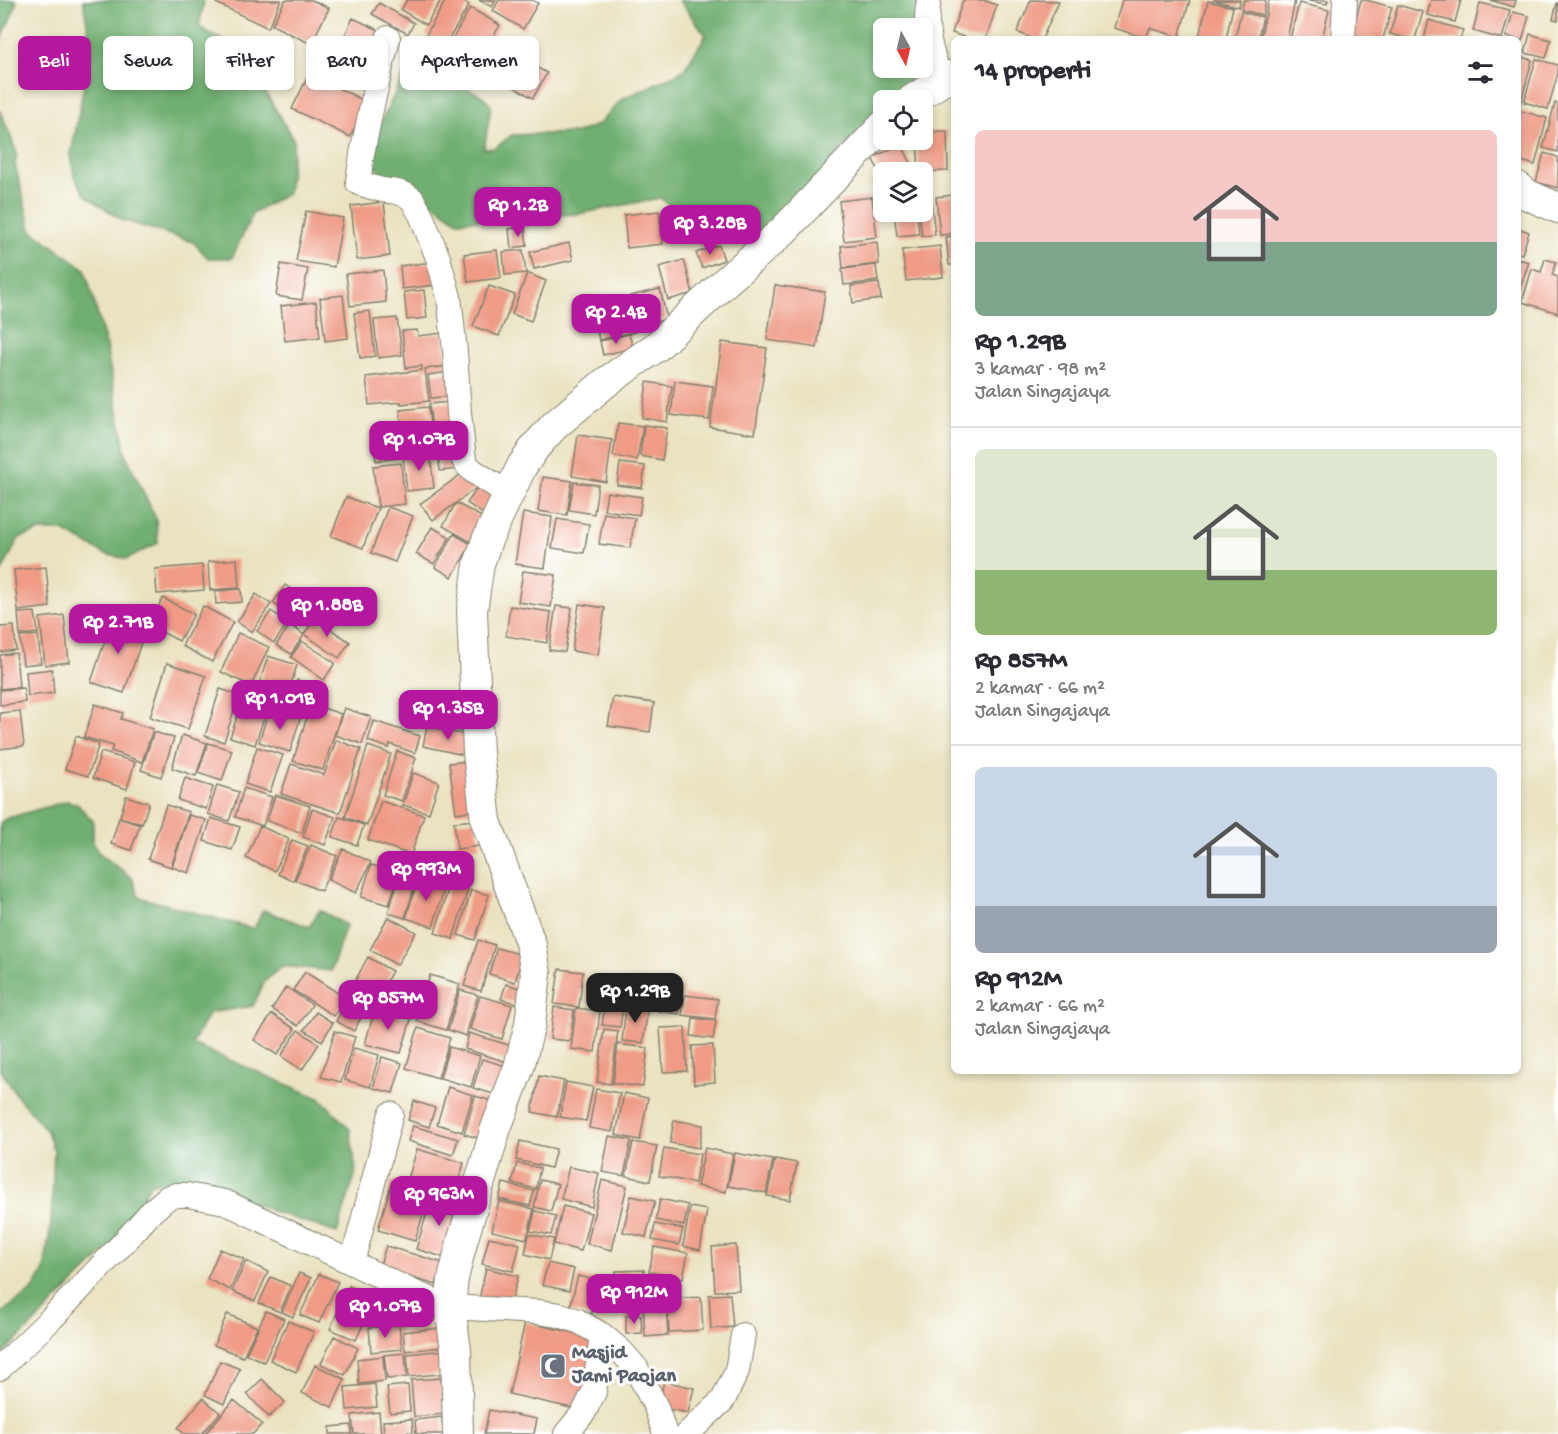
<!DOCTYPE html>
<html lang="id">
<head>
<meta charset="utf-8">
<style>
  body { margin:0; font-family:"Gochi Hand",sans-serif; background:#f2f2f3; color:#2b2b33; height:100vh; display:flex; flex-direction:column; font-size:22px; white-space:nowrap }
  * { box-sizing:border-box; margin:0 }
  p { font-size:20px; color:#7c7c81 }
  .icon { flex:none; width:33px; height:33px; fill:none; stroke:currentColor; stroke-width:2; stroke-linecap:round; stroke-linejoin:round }
  .map { position:relative; flex:1; overflow:hidden }
  .details { position:absolute; left:951px; top:36px; width:570px; height:1038px; display:flex; flex-direction:column; background:#fff; border-radius:9px; box-shadow:0 3px 9px #0003 }
  .details>* { flex:none }
  .top-card { position:absolute; left:18px; top:36px; width:570px; height:54px; display:flex; gap:12px }
  .needle { width:39px; rotate:172deg }
  .controls { position:absolute; left:873px; top:18px; display:grid; gap:12px }
  .controls a { display:grid; place-items:center; width:60px; height:60px; border-radius:9px; background:#fff; box-shadow:0 3px 9px #0003; font-size:30px }
  .price { position:absolute; translate:-50% -51px; padding:0 14px; border-radius:12px; background:#b5179e; color:#fff; font-size:20px; line-height:39px; filter:drop-shadow(0 2px 3px #0008) }
  .price::after { content:''; position:absolute; left:50%; top:36px; width:18px; height:14px; margin-left:-9px; background:inherit; clip-path:polygon(0 0,100% 0,50% 100%) }
  .price.on { background:#222; color:#fff }
  ul { padding:0; list-style:none }
  li { display:grid; align-content:center; gap:12px; height:318px; padding:0 24px }
  li+li { border-top:2px solid #e1e1e2 }
  li span { display:grid; place-items:center; height:186px; border-radius:9px; color:#555 }
  li>.icon { margin-inline-start:auto }
  span .icon { width:108px; height:108px; fill:#fffc; stroke-width:1 }
  li b { font-size:26px }
  h2 { display:flex; justify-content:space-between; align-items:center; height:72px; padding:0 24px; font-size:26px }
  .pill { padding:0 21px; border-radius:9px; background:#fff; box-shadow:0 3px 9px #0003; font-size:21px; line-height:54px }
  .pill.on { background:#b5179e; color:#fff }
  .map>svg:first-child { display:block }
</style>
</head>
<body>
<div class="map">
<svg width="1558" height="1434" viewBox="0 0 1558 1434">
  <rect width="100%" height="100%" fill="#fff"/>
  <filter id="ink" filterUnits="userSpaceOnUse"><feTurbulence type="fractalNoise" baseFrequency=".0167" numOctaves="2"/><feDisplacementMap in="SourceGraphic" scale="12" xChannelSelector="R" yChannelSelector="G"/><feConvolveMatrix kernelMatrix="1 2 1 2 8 2 1 2 1" color-interpolation-filters="sRGB"/></filter>
  <filter id="wash" filterUnits="userSpaceOnUse"><feTurbulence type="fractalNoise" baseFrequency=".008" numOctaves="4" result="noise"/><feDisplacementMap in="SourceGraphic" scale="24" xChannelSelector="R" yChannelSelector="G"/><feGaussianBlur stdDeviation="1.35" result="paint"/><feColorMatrix in="noise" values="0 0 0 0 0 0 0 0 0 0 0 0 0 0 0 0 0 1.4 0 .05"/><feComposite in="paint" operator="in"/></filter>
  <g filter="url(#wash)">
    <rect width="100%" height="100%" fill="#eae3c1"/>
    <!-- forest -->
    <path fill="#70af71" stroke="#466646" stroke-width="1.5" d="M0,0H16V5L0,43Z
      M83,0H204L199,27L260,62L266,93L294,141L288,193L253,213L232,258H208L193,242L122,220L85,195L74,176L71,155L91,47Z
      M679,0H919L917,28H884V68H913L908,87L894,100H884L883,110L842,149L769,235L751,241L694,237L685,232L678,211L660,198L578,214L458,221L410,188L391,183L373,164L378,129L411,59L484,97L491,106L484,149L495,148L512,135L577,133L599,124L622,99L683,71L706,35Z
      M0,110L17,153L15,164L31,230L85,269L105,341L126,455L156,519L158,543L127,559L105,554L63,531H40L19,538L0,575Z
      M67,801L77,804L93,821V842L98,852L132,878L139,897L254,929L263,910L309,927L320,910L346,925L331,971L282,966L265,981L253,1006L209,1013L192,1044L321,1099L350,1129L356,1172L337,1233L272,1211L198,1181L151,1183L121,1236L0,1357V1314L33,1290L44,1270L51,1225L54,1151L47,1131L17,1096L4,1075L0,1071V823L5,819Z"/>
    <g id="blocks">
      <!-- building -->
      <path fill="#ef9b86" d="M218,0H281L268,28L216,3Z
        M285,0H312L329,8L311,44L272,25Z
        M407,0H441L426,25L401,10Z
        M446,0H461L469,5L445,46L426,35Z
        M479,0H496L492,7Z
        M499,0H532L538,3L523,29L493,11Z
        M963,0H983L997,5L986,39H970L952,33Z
        M1031,0L1059,1L1042,39H1033L1017,32Z
        M1122,0H1190L1179,37L1150,28L1146,38L1114,28Z
        M1213,0H1240L1239,7Z
        M1244,0H1266L1263,15L1241,10Z
        M1269,0L1295,1L1287,39H1260Z
        M1309,0H1328L1327,4L1309,1Z
        M1361,0H1366L1392,7L1383,39H1350Z
        M1431,0H1461L1455,22L1427,15Z
        M1490,0H1516L1514,7Z
        M1208,1L1233,7L1226,39H1212L1199,36Z
        M379,3L414,23L408,34L372,14Z
        M1299,3L1329,10L1322,39H1290Z
        M1480,3L1510,10L1502,39L1473,31Z
        M1557,3H1558V20L1553,19Z
        M1398,5L1423,12L1415,39H1410L1390,34Z
        M470,8L500,25L478,64L448,47Z
        M1241,12L1263,17L1258,39H1235Z
        M1513,12L1529,16L1522,41L1518,39L1506,37Z
        M353,18L383,32L362,74L333,60Z
        M1429,20L1463,30L1460,39H1424Z
        M1530,34L1551,40L1546,58L1525,53Z
        M495,44L547,73L533,98L480,68Z
        M1518,56L1532,60L1520,106L1518,105Z
        M1536,59L1558,65V73L1548,109L1524,102Z
        M309,74L367,102L350,137L292,109Z
        M1555,103L1558,104V152L1543,148Z
        M1521,111L1547,118L1535,165L1518,160V123Z
        M947,131L948,171L919,172L917,140H922V132Z
        M901,144L916,172H884V180L872,158Z
        M1544,153L1558,157V188L1536,182Z
        M930,192L935,235L922,236L919,212H922V193Z
        M954,195V234L940,235L936,197Z
        M872,197L877,237L844,241L839,201Z
        M384,202L390,256L357,260L351,206Z
        M306,211L343,218L334,267L296,261Z
        M659,211L663,244L627,248L624,215Z
        M894,212H917L919,234L897,236Z
        M525,227L527,246L511,248L509,229Z
        M1518,228L1529,232L1522,254L1518,253Z
        M954,236V265H949L946,237Z
        M877,242L879,264L843,268L841,246Z
        M569,243L573,260L534,269L530,252Z
        M719,245L724,260L702,268L696,253Z
        M940,246L943,277L906,281L902,250Z
        M497,250L501,278L468,282L464,254Z
        M523,250L526,273L505,275L503,252Z
        M1518,259L1529,262L1518,294Z
        M1545,259L1556,262L1552,275L1558,277V313L1522,302L1532,269L1541,272Z
        M684,260L693,293L668,300L659,267Z
        M433,262L436,285L402,289L400,266Z
        M281,264L308,269L302,300L276,296Z
        M876,265L878,281L844,285L842,269Z
        M383,270L386,302L350,306L346,274Z
        M527,273L546,281L531,321L512,314Z
        M879,283L881,299L853,303L851,286Z
        M775,285L825,292L817,348L767,340Z
        M489,286L515,295L499,336L473,326Z
        M660,289L667,319L637,326L630,296Z
        M424,290L427,318L407,320L404,292Z
        M343,295L348,338L325,341L320,298Z
        M316,302L320,337L285,341L281,306Z
        M629,309L635,332L599,340L594,317Z
        M370,311L375,356L360,358L354,313Z
        M397,318L402,355L378,358L374,320Z
        M417,330L418,336L443,333L447,366L425,369L429,401L401,404V402L369,405L366,377L422,370V366L406,368L402,331Z
        M629,334L633,348L603,355L600,341Z
        M722,342L767,348L755,434L710,427Z
        M450,372L453,396L431,398L428,375Z
        M675,381L713,386L709,420L671,415Z
        M647,382L672,386L667,422L642,418Z
        M451,402L455,434L433,437L429,404Z
        M428,407L432,439L403,442L400,410Z
        M618,423L643,426L637,460L613,456Z
        M644,425L667,428L662,460L640,456Z
        M578,435L612,440L606,482L572,476Z
        M394,437L396,458L376,461L373,439Z
        M456,443L459,469L440,471L437,444Z
        M430,452L434,488L407,491L403,456Z
        M401,463L405,504L378,507L373,466Z
        M620,463L645,466L642,488L617,485Z
        M467,470L501,502L489,518L467,503L479,486L433,520L420,504Z
        M543,477L572,481L567,515L538,511Z
        M574,482L598,485L594,514L569,510Z
        M607,492L642,497L639,515L604,510Z
        M346,497L378,508L363,548L331,536Z
        M456,503L491,522L478,546L443,526Z
        M388,507L413,516L395,562L371,553Z
        M523,513L552,517L545,568L515,564Z
        M604,513L635,518L630,548L599,544Z
        M557,519L589,524L584,553L552,548Z
        M432,527L450,537L434,564L416,554Z
        M454,534L471,544L452,577L435,567Z
        M237,559L239,588L210,590L208,562Z
        M202,565L204,590L157,594L155,569Z
        M46,567L50,607L18,611L14,570Z
        M523,571L556,575L551,607L518,602Z
        M285,585L318,607L305,625L273,603Z
        M241,589L242,602L216,604L215,591Z
        M256,594L271,604L252,632L237,622Z
        M163,598L194,614L179,641L148,625Z
        M579,604L605,608L598,655L572,651Z
        M203,606L233,622L212,662L182,646Z
        M510,606L551,612L547,643L506,636Z
        M556,606L572,608L565,652L549,650Z
        M271,611L288,623L274,643L257,631Z
        M35,612L38,633L20,635L18,613Z
        M64,615L69,662L45,665L40,618Z
        M113,617L146,628L124,693L91,682Z
        M315,619L350,642L339,658L304,634Z
        M290,625L304,635L291,654L276,645Z
        M14,626L16,650L0,652V627Z
        M238,633L269,647L251,686L221,672Z
        M38,635L41,663L23,665L20,637Z
        M302,641L335,663L324,680L291,657Z
        M16,653L19,687L0,689V655Z
        M268,656L297,665L286,700L257,691Z
        M167,663L206,676L188,729L150,717Z
        M52,669L54,693L28,696L26,672Z
        M297,680L315,686L306,714L288,708Z
        M24,688L25,702L0,705V690Z
        M220,689L239,695L224,742L205,736Z
        M436,692L476,705L466,733L426,720Z
        M613,697L654,703L650,732L608,726Z
        M243,699L267,708L255,745L230,737Z
        M95,704L123,713L121,719L153,729L142,762L111,751L113,746L84,737Z
        M311,704L341,714L323,770L293,761Z
        M344,708L371,717L362,744L335,735Z
        M269,709L300,719L290,752L259,742Z
        M20,711L24,746L0,749V713Z
        M374,721L420,736L415,753L390,744L389,748L368,741Z
        M427,726L473,737L468,756L423,746Z
        M154,732L174,738L161,777L141,770Z
        M182,735L207,743L196,776L172,768Z
        M76,736L99,744L88,776L65,769Z
        M336,740L361,749L340,813L281,794L291,764L324,775Z
        M208,743L232,750L222,781L198,773Z
        M368,746L391,754L367,825L345,817Z
        M257,747L283,755L270,792L245,784Z
        M397,751L416,758L402,801L383,795Z
        M101,752L135,762L127,789L93,778Z
        M471,761L478,810L456,813L449,763Z
        M413,773L439,782L429,813L403,805Z
        M185,778L213,787L206,809L178,800Z
        M217,785L239,792L229,821L208,814Z
        M244,788L272,797L263,826L235,817Z
        M275,795L310,806L302,833L267,821Z
        M126,796L149,803L142,824L120,817Z
        M381,801L424,815L411,855L368,840Z
        M166,805L189,812L171,867L148,859Z
        M312,809L335,817L325,845L303,837Z
        M189,815L206,820L189,873L172,867Z
        M339,817L364,825L357,845L332,837Z
        M119,818L140,825L131,850L111,844Z
        M211,818L240,827L232,850L204,841Z
        M476,820L480,846L457,849L454,822Z
        M260,826L289,839L275,871L246,858Z
        M292,840L308,846L293,881L278,874Z
        M311,845L337,856L321,891L295,880Z
        M343,849L371,862L356,893L328,880Z
        M371,865L399,873L389,905L361,897Z
        M400,874L417,878L405,918L388,913Z
        M418,878L445,886L433,927L406,918Z
        M450,883L468,889L453,939L435,933Z
        M471,890L489,895L475,940L458,935Z
        M388,917L416,932L397,965L370,950Z
        M478,940L495,945L481,991L464,986Z
        M497,948L523,955L515,982L489,974Z
        M368,957L392,971L379,995L355,981Z
        M559,969L583,972L579,1007L554,1004Z
        M305,972L346,998L334,1016L293,990Z
        M430,975L460,984L446,1030L417,1021Z
        M506,984L526,990L522,1005L501,999Z
        M286,987L312,1005L298,1026L272,1009Z
        M661,987L682,989L679,1014L658,1011Z
        M460,990L478,995L466,1036L448,1030Z
        M352,991L370,1001L354,1031L336,1021Z
        M685,995L718,999L715,1019L682,1015Z
        M480,996L512,1005L502,1039L470,1029Z
        M606,999L624,1001L620,1027L602,1025Z
        M626,1006L648,1008L643,1043L622,1041Z
        M554,1007L574,1010L570,1041L550,1039Z
        M576,1008L600,1011L595,1052L571,1049Z
        M375,1009L411,1019L401,1053L365,1044Z
        M316,1012L333,1023L322,1041L304,1030Z
        M272,1014L295,1029L277,1055L254,1040Z
        M693,1018L716,1021L713,1039L691,1036Z
        M685,1027L687,1071L663,1072L660,1028Z
        M418,1028L450,1038L438,1078L406,1068Z
        M604,1029L618,1031L611,1084L597,1082Z
        M298,1030L319,1044L302,1070L281,1056Z
        M335,1031L355,1037L341,1082L321,1077Z
        M469,1033L512,1046L507,1062L465,1049Z
        M618,1044L648,1048L643,1087L613,1083Z
        M713,1045L715,1082L694,1084L692,1046Z
        M449,1047L480,1056L471,1087L440,1078Z
        M354,1048L379,1055L370,1087L345,1080Z
        M382,1057L402,1063L393,1093L373,1088Z
        M482,1059L506,1066L497,1095L473,1088Z
        M539,1076L564,1081L557,1117L532,1112Z
        M566,1082L593,1087L586,1121L560,1117Z
        M448,1087L473,1095L462,1132L437,1124Z
        M596,1089L620,1093L612,1132L589,1128Z
        M624,1093L648,1098L640,1140L616,1135Z
        M475,1096L496,1102L485,1140L464,1134Z
        M414,1101L435,1108L429,1127L408,1120Z
        M674,1120L703,1125L699,1148L670,1143Z
        M413,1126L458,1139L453,1155L408,1141Z
        M609,1136L631,1140L624,1176L602,1172Z
        M520,1141L556,1149L551,1168L516,1160Z
        M633,1142L657,1146L650,1181L626,1176Z
        M664,1148L700,1154L695,1183L659,1176Z
        M705,1148L733,1154L726,1192L697,1186Z
        M417,1149L464,1163L455,1193L408,1179Z
        M735,1153L773,1160L766,1193L728,1186Z
        M775,1159L797,1163L790,1200L767,1196Z
        M517,1163L540,1168L536,1189L512,1183Z
        M569,1167L599,1173L592,1207L561,1199Z
        M540,1180L558,1184L551,1211L534,1207Z
        M602,1180L627,1186L612,1250L587,1244Z
        M392,1181L430,1192L415,1241L378,1230Z
        M503,1183L534,1191L530,1206L499,1199Z
        M631,1196L655,1201L646,1237L623,1232Z
        M432,1197L462,1205L446,1258L416,1249Z
        M660,1199L688,1205L684,1226L656,1220Z
        M499,1201L534,1209L527,1239L492,1231Z
        M563,1206L591,1213L581,1251L554,1244Z
        M690,1207L707,1210L700,1250L683,1246Z
        M535,1211L556,1216L551,1235L530,1231Z
        M655,1224L683,1229L679,1245L652,1240Z
        M529,1234L554,1239L549,1260L525,1254Z
        M489,1237L520,1244L513,1271L482,1264Z
        M736,1245L739,1290L715,1291L712,1247Z
        M386,1246L443,1263L436,1285L379,1268Z
        M654,1247L688,1253L683,1278L649,1272Z
        M220,1249L244,1259L230,1290L207,1279Z
        M246,1261L268,1272L255,1301L232,1291Z
        M548,1263L574,1269L569,1291L542,1285Z
        M486,1268L518,1276L510,1307L479,1300Z
        M644,1270L646,1297L617,1299L616,1271Z
        M299,1273L311,1278L293,1317L282,1312Z
        M319,1274L338,1282L319,1323L300,1315Z
        M578,1276L600,1281L591,1316L569,1311Z
        M271,1277L291,1286L280,1312L259,1303Z
        M349,1286L375,1298L356,1340L330,1329Z
        M730,1294L733,1327L711,1329L709,1295Z
        M701,1297L703,1330L669,1332L667,1299Z
        M666,1300L668,1335L645,1337L643,1302Z
        M266,1311L284,1319L264,1362L246,1354Z
        M227,1314L257,1327L243,1357L214,1345Z
        M641,1315L642,1333L626,1334V1316Z
        M288,1321L314,1332L296,1372L270,1360Z
        M525,1322L597,1338L581,1410L509,1394Z
        M399,1325L402,1349L371,1352L369,1328Z
        M441,1328L443,1347L405,1351L403,1332Z
        M334,1336L358,1348L345,1375L321,1364Z
        M445,1350L448,1373L409,1377L407,1354Z
        M405,1353L407,1377L387,1379L384,1355Z
        M383,1356L385,1381L359,1384L357,1359Z
        M220,1361L240,1369L224,1404L205,1395Z
        M315,1365L345,1379L332,1407L302,1393Z
        M441,1378L444,1414L414,1417L411,1380Z
        M262,1379L285,1402L269,1417L247,1394Z
        M664,1381L694,1388L688,1413L658,1407Z
        M375,1384L377,1407L347,1410L345,1387Z
        M408,1385L410,1411L390,1413L387,1387Z
        M203,1398L220,1413L202,1434H184L178,1428Z
        M234,1400L262,1424L253,1434H205Z
        M489,1410L537,1419L534,1434H484Z
        M379,1412L381,1434H354L352,1415Z
        M442,1417L443,1434H416L415,1420Z
        M412,1419L413,1432L384,1434L383,1421Z
        M351,1425L352,1434H330V1427Z"/>
    </g>
  </g>
  <g filter="url(#ink)">
    <use href="#blocks" fill-opacity="0" stroke="#83806e" stroke-width="1.5"/>
    <g fill="none" stroke-linecap="round" stroke-linejoin="round">
      <defs>
        <path id="minor" d="M929,0C923,29 931,54 942,81
          M388,38L372,105L362,154L358,182L361,184L382,190L397,192L406,195L412,199L421,215L438,258L449,297L455,351L459,413L464,460L468,466L473,471L510,495
          M1343,39L1345,0
          M352,1263L391,1114
          M0,1368L52,1318L127,1239L151,1212L167,1198L176,1195H187L225,1202L413,1292L450,1307L538,1312L560,1315L578,1321L602,1335L622,1352L636,1368L656,1407L665,1434
          M566,1434L584,1412L594,1392L602,1335
          M687,1434L723,1400L737,1371L743,1335"/>
        <path id="tertiary" d="M912,100L942,81L954,75
          M1518,187L1528,195L1558,208
          M458,1434L456,1350L450,1307L453,1279L462,1242L496,1128L519,1067L530,1024L536,974L531,945L486,821L478,753L472,611L479,564L487,540L522,466L536,446L554,426L605,383L656,347L724,283L783,231L884,125"/>
      </defs>
      <!-- minor casing -->
      <use href="#minor" stroke="#83806e" stroke-width="26"/>
      <!-- tertiary casing -->
      <use href="#tertiary" stroke="#83806e" stroke-width="32"/>
      <!-- minor -->
      <use href="#minor" stroke="#fff" stroke-width="24"/>
      <!-- tertiary -->
      <use href="#tertiary" stroke="#fff" stroke-width="30"/>
    </g>
  </g>
  <!-- icons -->
  <defs>
    <symbol id="mosque-square" viewBox="-11 -11 22 22"><rect x="-9" y="-9" width="18" height="18" rx="4" fill="#6b7280" stroke="#fff"/><path d="M3.5-4.9A6 6 0 1 0 3.5 4.9A5 5 0 1 1 3.5-4.9Z" fill="#fff"/></symbol>
  </defs>
  <g fill-rule="evenodd">
    <use href="#mosque-square" x="538" y="1351" width="30" height="30"/>
  </g>
  <g text-anchor="middle" dominant-baseline="central" stroke-width="6" stroke-linejoin="round" paint-order="stroke">
    <!-- worship labels -->
    <g font-size="20" font-weight="bold" fill="#5b616d" stroke="#fff" text-anchor="start">
      <text x="572" y="1354">Masjid<tspan x="572" dy="23">Jami Paojan</tspan></text>
    </g>
  </g>
</svg>
<div class="controls">
<a><svg class="needle" viewBox="-14 -14 28 28"><path d="M0-13l5 13h-10z" fill="#e53935"/><path d="M0 13l5-13h-10z" fill="#7c7c81"/></svg></a>
<a><svg class="icon" aria-label="locate" viewBox="0 0 24 24"><circle cx="12" cy="12" r="6"/><path d="M12 2v4M12 18v4M2 12h4M18 12h4"/></svg></a>
<a><svg class="icon" aria-label="layers" viewBox="0 0 24 24"><path d="M12 4l9 5-9 5-9-5zM3 14l9 5 9-5"/></svg></a>
</div>
<b class="price" style="left:518px;top:238px">Rp 1.2B</b>
<b class="price" style="left:710px;top:256px">Rp 3.28B</b>
<b class="price" style="left:616px;top:345px">Rp 2.4B</b>
<b class="price" style="left:419px;top:472px">Rp 1.07B</b>
<b class="price" style="left:327px;top:638px">Rp 1.88B</b>
<b class="price" style="left:118px;top:655px">Rp 2.71B</b>
<b class="price" style="left:280px;top:731px">Rp 1.01B</b>
<b class="price" style="left:448px;top:741px">Rp 1.35B</b>
<b class="price" style="left:426px;top:902px">Rp 993M</b>
<b class="price on" style="left:635px;top:1024px">Rp 1.29B</b>
<b class="price" style="left:388px;top:1031px">Rp 857M</b>
<b class="price" style="left:439px;top:1227px">Rp 963M</b>
<b class="price" style="left:634px;top:1325px">Rp 912M</b>
<b class="price" style="left:385px;top:1339px">Rp 1.07B</b>
<div class="top-card">
<a class="pill on">Beli</a>
<a class="pill">Sewa</a>
<a class="pill">Filter</a>
<a class="pill">Baru</a>
<a class="pill">Apartemen</a>
</div>
<section class="details">
<h2>14 properti<svg class="icon" aria-label="filters" viewBox="0 0 24 24"><path d="M4 7h16M4 17h16"/><circle cx="9" cy="7" r="2"/><circle cx="15" cy="17" r="2"/></svg></h2>
<ul>
<li><span style="background:linear-gradient(#f6c9c9 60%,#7fa58c 0)"><svg class="icon" aria-label="home" viewBox="0 0 24 24"><path d="M3 11l9-7 9 7M6 9v11h12V9"/></svg></span><div><b>Rp 1.29B</b><p>3 kamar · 98 m²</p><p>Jalan Singajaya</p></div></li>
<li><span style="background:linear-gradient(#dfe7d0 65%,#8fb573 0)"><svg class="icon" aria-label="home" viewBox="0 0 24 24"><path d="M3 11l9-7 9 7M6 9v11h12V9"/></svg></span><div><b>Rp 857M</b><p>2 kamar · 66 m²</p><p>Jalan Singajaya</p></div></li>
<li><span style="background:linear-gradient(#c9d6e8 75%,#9aa5b1 0)"><svg class="icon" aria-label="home" viewBox="0 0 24 24"><path d="M3 11l9-7 9 7M6 9v11h12V9"/></svg></span><div><b>Rp 912M</b><p>2 kamar · 66 m²</p><p>Jalan Singajaya</p></div></li>
</ul>
</section>
</div>
</body>
</html>
